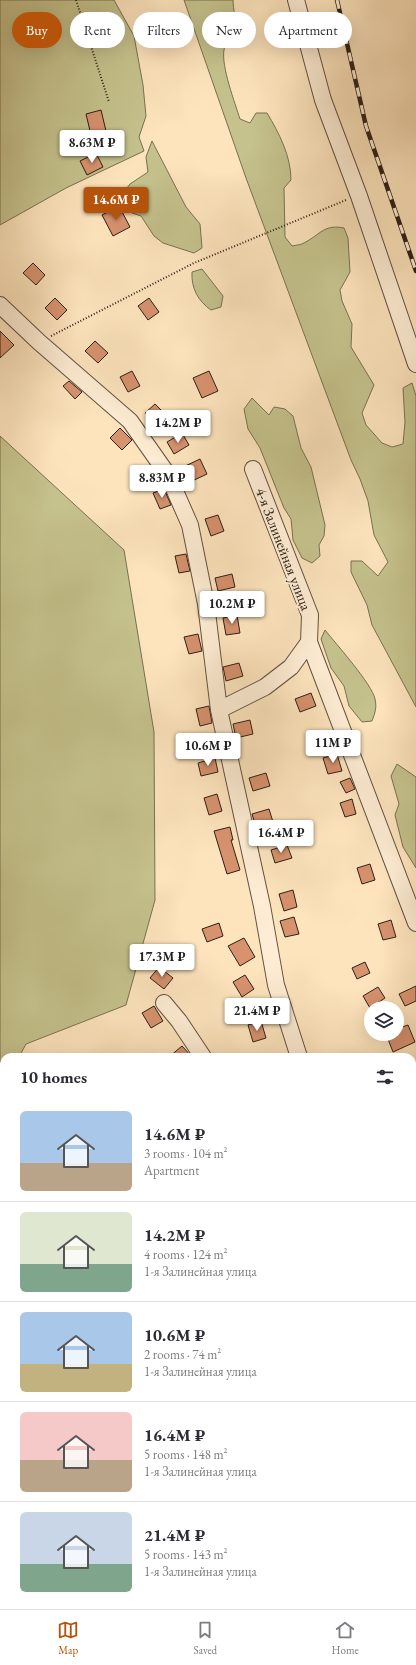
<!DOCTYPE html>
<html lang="en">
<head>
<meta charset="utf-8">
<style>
  body { margin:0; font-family:"EB Garamond",serif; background:#f2f2f3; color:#2b2b33; height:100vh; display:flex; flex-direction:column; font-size:15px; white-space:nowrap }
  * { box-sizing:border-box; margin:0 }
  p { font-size:13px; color:#7c7c81 }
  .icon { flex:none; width:22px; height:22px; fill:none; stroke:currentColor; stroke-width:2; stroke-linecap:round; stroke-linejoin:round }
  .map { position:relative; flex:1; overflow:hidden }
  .panel { position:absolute; left:0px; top:1053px; width:416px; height:556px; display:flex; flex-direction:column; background:#fff; border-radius:12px 12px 0 0; box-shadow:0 4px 16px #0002 }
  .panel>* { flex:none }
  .top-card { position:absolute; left:12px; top:12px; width:392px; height:36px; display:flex; gap:8px }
  .controls { position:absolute; left:364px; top:1001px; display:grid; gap:8px }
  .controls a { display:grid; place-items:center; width:40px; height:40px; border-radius:50%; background:#fff; box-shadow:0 4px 16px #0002; font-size:20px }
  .price { position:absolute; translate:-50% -34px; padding:0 9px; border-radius:4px; background:#fff; color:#222; font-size:13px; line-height:26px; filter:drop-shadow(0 1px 2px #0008) }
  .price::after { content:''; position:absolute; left:50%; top:24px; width:12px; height:9px; margin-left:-6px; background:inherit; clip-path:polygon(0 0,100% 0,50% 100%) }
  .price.selected { background:#b45309; color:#fff }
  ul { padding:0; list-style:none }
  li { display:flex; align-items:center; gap:12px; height:100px; padding:0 20px }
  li+li { border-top:1px solid #e1e1e2 }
  li span { display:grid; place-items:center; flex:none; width:112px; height:80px; border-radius:6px; color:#555 }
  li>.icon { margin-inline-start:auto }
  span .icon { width:48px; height:48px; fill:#fffc; stroke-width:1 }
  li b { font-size:17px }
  h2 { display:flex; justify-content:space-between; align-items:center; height:48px; padding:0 20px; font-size:17px }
  .tag { padding:0 14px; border-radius:18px; background:#fff; box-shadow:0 4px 16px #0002; font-size:14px; line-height:36px }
  .tag.selected { background:#b45309; color:#fff }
  .tab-bar { display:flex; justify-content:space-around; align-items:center; height:56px; border-top:1px solid #e1e1e2; background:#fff; font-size:11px; color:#7c7c81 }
  .tab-bar a { display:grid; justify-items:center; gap:2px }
  .tab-bar .selected { color:#b45309 }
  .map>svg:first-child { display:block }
</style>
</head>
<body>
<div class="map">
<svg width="416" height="1609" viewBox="0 0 416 1609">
  <rect width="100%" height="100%" fill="#fde4bd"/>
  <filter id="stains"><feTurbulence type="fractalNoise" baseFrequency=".005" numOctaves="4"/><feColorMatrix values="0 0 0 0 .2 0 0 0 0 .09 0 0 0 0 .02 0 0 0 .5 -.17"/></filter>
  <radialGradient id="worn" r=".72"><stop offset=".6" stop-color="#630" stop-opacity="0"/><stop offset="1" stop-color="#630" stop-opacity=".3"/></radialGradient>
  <!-- green -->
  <path fill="#c5c28d" stroke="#787152" d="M0,0H114L134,36L143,85L146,116L139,137L144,151L66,188L0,225Z
    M184,0H233C233,10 237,21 234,31C232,38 225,41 224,50C221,66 235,103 240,119L250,123L256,113H267C279,133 291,156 291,180L284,188L285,237L292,246C296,245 301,245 304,243C321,234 324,224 344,228L348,238L350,272L340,290L342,301L352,324L351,347L374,385L362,413L366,425L382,443L392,447L403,444L405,422L403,388L412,383L416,396V707L372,625L367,605L351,572V561H362L378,576L388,562L374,535L368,501L360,479L351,460L246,178Z
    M152,141L186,207L200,224L202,248L194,253L163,243L154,236L141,216L132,213L124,205L123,193L130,184L148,172L146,157Z
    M202,269L223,296L221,307L211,310C198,301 191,288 192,272Z
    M252,398L269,415L274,407L285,409L293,416L301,448L311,467L325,525L324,536L319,545L320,556L312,563L302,558L293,540L291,519L284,508L260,448L248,429L244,409Z
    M0,436L124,550L154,732L155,900L126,1005L26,1044L19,1057H4V1088L0,1096Z
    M325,630C336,644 372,684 375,699C377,708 375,713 372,721L362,722L349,706L344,686L331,668L321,639Z
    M397,764L416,777V868L403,847L395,815L399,804L391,776Z"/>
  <!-- building -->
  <path fill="#d7926e" stroke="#2c2018" d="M101,110L106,131L91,135L86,114Z
    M96,153L103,167L87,175L80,161Z
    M119,206L130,227L113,236L102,215Z
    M33,263L45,275L36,285L23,273Z
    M55,298L67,310L57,320L45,308Z
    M149,298L159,312L148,320L138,306Z
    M0,331L14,345L0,358Z
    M95,341L108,353L98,363L85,351Z
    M132,371L140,386L128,392L120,377Z
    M209,371L218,391L202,398L193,378Z
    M69,381L82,392L75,399L63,386Z
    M155,404L167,416L157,426L145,413Z
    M120,428L132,440L122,450L110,438Z
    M182,433L189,445L174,454L167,442Z
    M200,459L207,474L188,483L181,468Z
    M164,489L171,505L160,509L153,493Z
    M218,515L224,531L211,536L205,519Z
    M186,554L190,571L179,573L175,556Z
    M232,574L235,587L218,591L215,578Z
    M237,615L240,633L226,635L223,618Z
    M198,634L202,651L189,654L184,637Z
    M239,663L243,676L226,681L223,667Z
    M311,693L316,706L300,712L295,699Z
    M209,706L212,723L200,726L196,709Z
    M250,720L253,734L236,738L233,724Z
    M337,754L342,771L328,774L323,758Z
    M215,758L218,772L201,776L198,763Z
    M266,773L270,786L253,791L249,778Z
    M350,778L355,789L346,793L340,782Z
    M217,794L222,811L209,815L204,798Z
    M352,799L356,814L345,817L340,803Z
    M269,809L273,822L256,827L252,814Z
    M230,827L233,840H231L240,870L227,874L214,831Z
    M287,845L292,858L275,863L271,850Z
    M370,864L375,880L362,884L357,868Z
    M293,890L297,907L284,911L279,894Z
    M294,917L299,934L285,937L280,921Z
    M391,920L396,937L383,940L378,924Z
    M219,923L223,936L207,942L202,929Z
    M244,938L255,957L240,966L228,946Z
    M365,962L370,973L357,979L352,968Z
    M159,967L173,978L164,989L150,978Z
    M245,975L254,989L242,997L233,982Z
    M416,986V1001L405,1006L399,994Z
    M378,987L385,998L370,1008L363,996Z
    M154,1006L163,1021L151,1028L142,1013Z
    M261,1021L266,1038L253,1042L248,1025Z
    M408,1025L415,1042L393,1052L386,1034H397V1029Z
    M182,1046L192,1057H169Z"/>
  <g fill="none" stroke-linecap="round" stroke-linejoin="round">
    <defs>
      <path id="minor" d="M296,0L323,100L359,196L416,364
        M0,305L39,342L130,421L168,475L190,525L206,604L219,710L262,906L276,985L299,1057
        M253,469L310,615L309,642L416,923
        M219,710L265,687L291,667L309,642
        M164,1003L179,1021L203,1057
        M0,1214L4,1212
        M412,1402L416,1414
        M412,1589L416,1586
        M148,1605L150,1609
        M45,1609L52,1605
        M377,1609L384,1605"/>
    </defs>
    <!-- minor casing -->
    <use href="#minor" stroke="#605141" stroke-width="18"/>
    <!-- path -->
    <path stroke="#2c2018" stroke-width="2" stroke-dasharray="1 2" stroke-linecap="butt" d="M76,0L109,102
      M51,336L194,263L346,200"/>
    <!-- minor -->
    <use href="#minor" stroke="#feedd4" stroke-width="16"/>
    <defs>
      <path id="rail" d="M337,0L366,126L416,271"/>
    </defs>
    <!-- rail casing -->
    <use href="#rail" stroke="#2c2018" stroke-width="4.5"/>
    <!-- rail -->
    <use href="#rail" stroke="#feedd4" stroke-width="3" stroke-dasharray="9" stroke-linecap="butt"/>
  </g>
  <g text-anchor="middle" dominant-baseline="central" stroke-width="4" stroke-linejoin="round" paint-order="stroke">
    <!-- street labels -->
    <g font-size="15" fill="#2c2018" stroke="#feedd4">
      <text transform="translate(284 549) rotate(69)">4-я Залинейная улица</text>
    </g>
  </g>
  <rect width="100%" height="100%" filter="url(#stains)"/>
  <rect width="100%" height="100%" fill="url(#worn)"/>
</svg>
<div class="controls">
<a><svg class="icon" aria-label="layers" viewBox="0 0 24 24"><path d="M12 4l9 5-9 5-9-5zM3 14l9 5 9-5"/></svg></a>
</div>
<b class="price" style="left:92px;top:164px">8.63M ₽</b>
<b class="price selected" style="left:116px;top:221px">14.6M ₽</b>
<b class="price" style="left:178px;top:444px">14.2M ₽</b>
<b class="price" style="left:162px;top:499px">8.83M ₽</b>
<b class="price" style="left:232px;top:625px">10.2M ₽</b>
<b class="price" style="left:333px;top:764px">11M ₽</b>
<b class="price" style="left:208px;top:767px">10.6M ₽</b>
<b class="price" style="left:281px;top:854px">16.4M ₽</b>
<b class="price" style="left:162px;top:978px">17.3M ₽</b>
<b class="price" style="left:257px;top:1032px">21.4M ₽</b>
<div class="top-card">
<a class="tag selected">Buy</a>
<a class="tag">Rent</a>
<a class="tag">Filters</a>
<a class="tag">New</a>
<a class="tag">Apartment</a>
</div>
<section class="panel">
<h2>10 homes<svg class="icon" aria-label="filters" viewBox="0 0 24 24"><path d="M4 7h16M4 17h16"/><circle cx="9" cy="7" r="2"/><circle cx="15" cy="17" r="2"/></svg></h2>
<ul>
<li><span style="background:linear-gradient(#a9c7e8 65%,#b9a48a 0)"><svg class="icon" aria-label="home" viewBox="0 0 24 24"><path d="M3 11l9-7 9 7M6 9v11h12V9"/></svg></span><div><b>14.6M ₽</b><p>3 rooms · 104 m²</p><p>Apartment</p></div></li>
<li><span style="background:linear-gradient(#dfe7d0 65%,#7fa58c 0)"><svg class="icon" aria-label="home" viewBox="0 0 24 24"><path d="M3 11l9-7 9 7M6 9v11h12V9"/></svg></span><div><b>14.2M ₽</b><p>4 rooms · 124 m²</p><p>1-я Залинейная улица</p></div></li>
<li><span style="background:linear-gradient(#a9c7e8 65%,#c2b280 0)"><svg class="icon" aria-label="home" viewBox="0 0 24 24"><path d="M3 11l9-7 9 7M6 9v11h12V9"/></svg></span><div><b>10.6M ₽</b><p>2 rooms · 74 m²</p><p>1-я Залинейная улица</p></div></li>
<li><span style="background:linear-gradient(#f6c9c9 60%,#b9a48a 0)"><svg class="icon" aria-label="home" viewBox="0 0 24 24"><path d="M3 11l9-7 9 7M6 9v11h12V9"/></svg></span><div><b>16.4M ₽</b><p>5 rooms · 148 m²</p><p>1-я Залинейная улица</p></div></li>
<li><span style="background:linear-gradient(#c9d6e8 65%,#7fa58c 0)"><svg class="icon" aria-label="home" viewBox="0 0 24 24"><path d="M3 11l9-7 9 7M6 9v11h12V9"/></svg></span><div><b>21.4M ₽</b><p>5 rooms · 143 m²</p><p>1-я Залинейная улица</p></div></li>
</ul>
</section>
</div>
<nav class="tab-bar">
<a class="selected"><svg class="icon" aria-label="map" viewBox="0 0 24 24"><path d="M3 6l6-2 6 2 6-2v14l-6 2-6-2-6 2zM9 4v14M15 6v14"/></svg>Map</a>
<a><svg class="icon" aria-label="saved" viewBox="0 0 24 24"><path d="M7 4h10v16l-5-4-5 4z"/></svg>Saved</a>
<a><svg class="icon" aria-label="home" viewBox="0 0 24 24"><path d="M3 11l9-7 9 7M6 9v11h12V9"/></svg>Home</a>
</nav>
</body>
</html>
